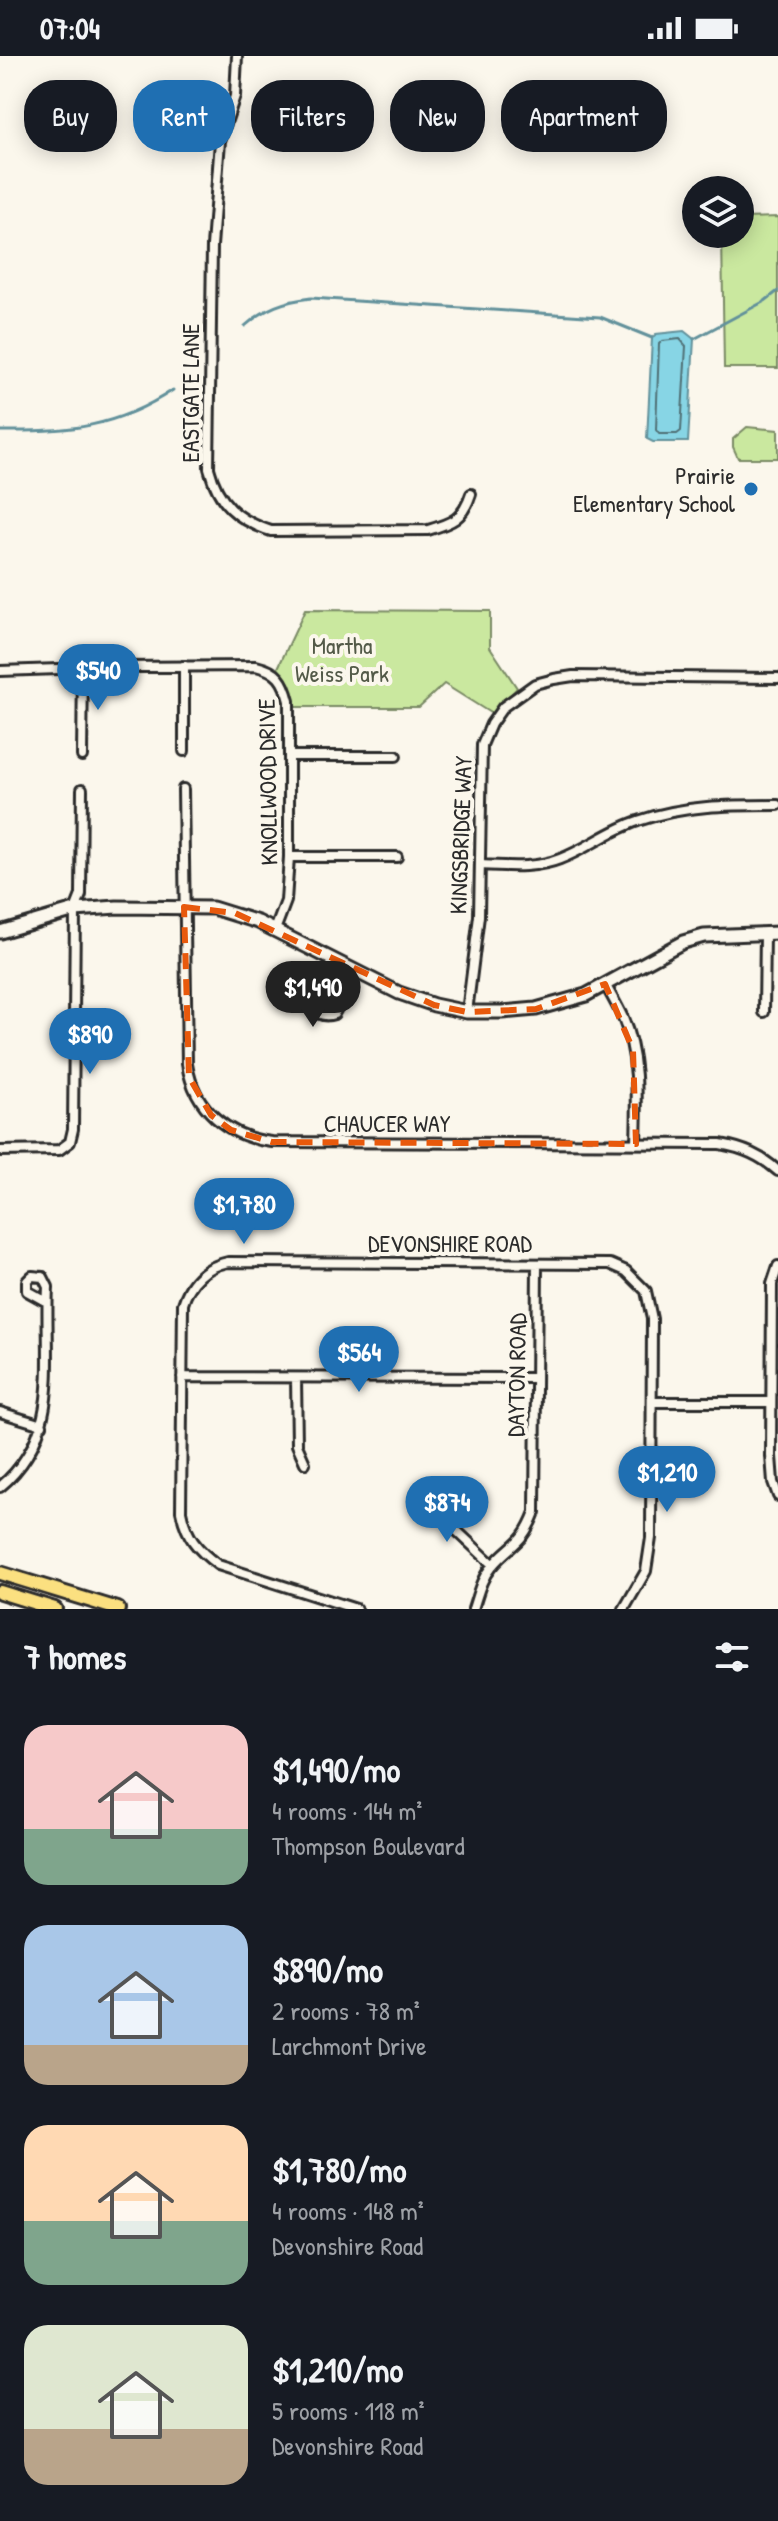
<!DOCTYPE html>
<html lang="en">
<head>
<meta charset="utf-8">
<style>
  body { margin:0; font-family:"Patrick Hand",sans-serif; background:#20242c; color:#f1f3f6; height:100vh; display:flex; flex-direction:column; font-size:30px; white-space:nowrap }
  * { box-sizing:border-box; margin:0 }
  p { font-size:26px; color:#9ea1a6 }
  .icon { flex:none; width:44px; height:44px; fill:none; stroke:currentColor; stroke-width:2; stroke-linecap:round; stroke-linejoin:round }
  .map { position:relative; height:1553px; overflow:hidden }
  .panel { display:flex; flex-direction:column; background:#171b24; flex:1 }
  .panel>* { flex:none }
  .top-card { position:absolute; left:24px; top:24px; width:730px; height:72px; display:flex; gap:16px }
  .fabs { position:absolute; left:682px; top:120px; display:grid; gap:16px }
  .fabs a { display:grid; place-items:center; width:72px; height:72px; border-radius:50%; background:#171b24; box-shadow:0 4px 20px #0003; font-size:40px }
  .price { position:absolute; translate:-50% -68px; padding:0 18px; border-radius:28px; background:#1f6fb2; color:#fff; font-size:26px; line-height:52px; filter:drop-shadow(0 2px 4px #0008) }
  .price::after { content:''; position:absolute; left:50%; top:48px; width:24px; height:18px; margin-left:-12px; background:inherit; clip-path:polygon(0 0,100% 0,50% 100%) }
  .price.active { background:#222; color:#fff }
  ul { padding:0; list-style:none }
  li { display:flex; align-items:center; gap:24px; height:200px; padding:0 24px }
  li span { display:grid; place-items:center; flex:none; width:224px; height:160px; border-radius:24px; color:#555 }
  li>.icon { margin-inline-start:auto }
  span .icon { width:96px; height:96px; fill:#fffc; stroke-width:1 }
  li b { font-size:34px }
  h2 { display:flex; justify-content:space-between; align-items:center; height:96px; padding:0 24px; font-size:34px }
  .pill { padding:0 28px; border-radius:32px; background:#171b24; box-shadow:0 4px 20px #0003; font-size:28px; line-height:72px }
  .pill.active { background:#1f6fb2; color:#fff }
  .status { display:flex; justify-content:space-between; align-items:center; height:56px; padding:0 40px; background:#171b24; direction:ltr }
  .status svg { height:22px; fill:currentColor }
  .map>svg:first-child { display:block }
</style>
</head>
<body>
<div class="status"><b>07:04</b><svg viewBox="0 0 49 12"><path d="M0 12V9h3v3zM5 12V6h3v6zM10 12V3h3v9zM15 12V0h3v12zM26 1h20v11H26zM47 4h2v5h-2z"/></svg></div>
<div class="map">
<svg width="778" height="1553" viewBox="0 0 778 1553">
  <rect width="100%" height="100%" fill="#fbf7ec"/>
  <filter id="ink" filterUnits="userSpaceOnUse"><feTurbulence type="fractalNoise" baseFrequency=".0125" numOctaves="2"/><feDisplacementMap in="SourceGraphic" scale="16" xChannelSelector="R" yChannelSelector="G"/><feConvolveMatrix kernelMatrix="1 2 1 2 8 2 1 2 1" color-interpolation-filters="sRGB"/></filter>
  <g filter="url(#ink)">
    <!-- green -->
    <path fill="#cae89f" stroke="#7a8a65" stroke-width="2" d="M778,161V312H724L722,178H740V162Z
      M747,371L778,374V402H738L733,391V383Z
      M305,554L490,555V591L517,632L492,658L444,628L419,651H293L289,627L278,612Z"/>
    <!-- water -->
    <path fill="#87d5e5" stroke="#62919b" stroke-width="2" d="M684,275L694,283L688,386H653L647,383L652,282L656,278Z"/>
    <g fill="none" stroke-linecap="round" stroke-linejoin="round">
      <!-- shore -->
      <path stroke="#506f75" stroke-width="2" d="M680,283L686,290L681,375L677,378H659L656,374L659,288L662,285Z"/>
      <!-- stream -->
      <path stroke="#62919b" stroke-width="3" d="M245,270C265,252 284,245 311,242L600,261L652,282
        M694,283L765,245L778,235
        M0,375C67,376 116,372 173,334"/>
      <defs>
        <path id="street" d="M237,0L235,40L220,85L212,190L209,412C218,447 237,464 271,475L428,474C452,467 463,463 471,438
          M184,610V695
          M0,615L118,611L256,610C278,615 284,625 289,645V801L286,845L275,874
          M82,700L83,612
          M289,700H396
          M183,733L187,1008C194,1053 228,1081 272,1086L720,1088C743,1092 760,1099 778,1115
          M289,801H397
          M480,809C506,810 535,813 560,803C587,793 610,774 638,765C684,749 729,749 778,749
          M333,903L313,945V951C318,959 325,961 334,958L357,916
          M605,928C611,939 618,951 623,962C640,1002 637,1046 636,1088
          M467,956L479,860L482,689L491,668L503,651L535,628L554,623L573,620L778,622
          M764,956L765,877
          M0,1095L59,1094L70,1086L73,1073L75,854L81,839L82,733
          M778,1210L772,1228L771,1400L773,1426L778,1440
          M182,1321L535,1322
          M296,1322L297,1389L305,1407
          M653,1346H771
          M0,1356L42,1369
          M0,1431C64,1377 44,1304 48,1231L43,1221L32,1220L27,1225V1235L47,1246
          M423,1443L493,1509
          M356,1553L218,1509C197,1494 186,1480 181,1455L183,1248C190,1225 205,1211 228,1206L610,1208L626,1215L646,1235L652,1263L651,1482L646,1515L624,1553
          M473,1553C478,1538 481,1523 491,1511C511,1487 522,1490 535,1456L537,1208"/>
        <path id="secondary" d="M0,876L75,854L117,851L213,852L258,866L399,937L434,949L467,956H502L536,953L586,939L683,886L704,880L778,877"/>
        <path id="primary" d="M0,1517L118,1553
          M0,1536L55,1553"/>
      </defs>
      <!-- street casing -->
      <use href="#street" stroke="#2b2b2b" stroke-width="14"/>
      <!-- secondary casing -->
      <use href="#secondary" stroke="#2b2b2b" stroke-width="17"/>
      <!-- primary casing -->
      <use href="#primary" stroke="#2b2b2b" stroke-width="18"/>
      <!-- street -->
      <use href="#street" stroke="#fbf7ec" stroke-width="8"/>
      <!-- secondary -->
      <use href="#secondary" stroke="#fbf7ec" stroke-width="11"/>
      <!-- primary -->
      <use href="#primary" stroke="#fbe080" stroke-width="12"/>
    </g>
  </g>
  <!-- marked area -->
  <path fill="none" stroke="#e8590c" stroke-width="6" stroke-dasharray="16 10" stroke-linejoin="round" d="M184,851L235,857L434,949L467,956L536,953L605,928L633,994L636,1088L272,1086L231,1074L211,1059L189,1021Z"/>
  <!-- markers -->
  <circle fill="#1f6fb2" stroke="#fbf7ec" stroke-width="3" cx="751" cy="433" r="8"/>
  <g text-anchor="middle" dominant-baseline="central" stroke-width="8" stroke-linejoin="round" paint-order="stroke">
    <!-- street labels -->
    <g font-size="24" fill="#2b2b2b" stroke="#fbf7ec">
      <text transform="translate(190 337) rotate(-90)">EASTGATE LANE</text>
      <text transform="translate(267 726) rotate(-91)">KNOLLWOOD DRIVE</text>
      <text transform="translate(460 779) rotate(-88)">KINGSBRIDGE WAY</text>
      <text x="387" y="1067">CHAUCER WAY</text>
      <text x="450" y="1187">DEVONSHIRE ROAD</text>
      <text transform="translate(516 1319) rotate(-89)">DAYTON ROAD</text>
    </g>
    <!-- poi labels -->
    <g font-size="24" fill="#2b2b2b" stroke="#fbf7ec" text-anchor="end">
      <text x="735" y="419">Prairie<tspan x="735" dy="28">Elementary School</tspan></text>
    </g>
    <!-- park labels -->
    <g font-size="24" fill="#535a48" stroke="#fbf7ec">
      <text x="342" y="589">Martha<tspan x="342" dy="28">Weiss Park</tspan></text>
    </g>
  </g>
</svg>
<div class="fabs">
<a><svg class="icon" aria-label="layers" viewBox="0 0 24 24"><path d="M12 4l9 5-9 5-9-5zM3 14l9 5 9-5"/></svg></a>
</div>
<b class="price" style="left:98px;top:656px">$540</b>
<b class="price active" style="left:313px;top:973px">$1,490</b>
<b class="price" style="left:90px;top:1020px">$890</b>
<b class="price" style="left:244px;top:1190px">$1,780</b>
<b class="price" style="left:359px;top:1338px">$564</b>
<b class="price" style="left:667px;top:1458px">$1,210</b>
<b class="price" style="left:447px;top:1488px">$874</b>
<div class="top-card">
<a class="pill">Buy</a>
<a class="pill active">Rent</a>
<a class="pill">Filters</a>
<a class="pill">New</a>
<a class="pill">Apartment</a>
</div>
</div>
<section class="panel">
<h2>7 homes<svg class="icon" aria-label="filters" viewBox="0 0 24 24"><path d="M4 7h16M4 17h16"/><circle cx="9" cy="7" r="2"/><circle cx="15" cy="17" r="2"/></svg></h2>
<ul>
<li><span style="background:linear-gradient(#f6c9c9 65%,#7fa58c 0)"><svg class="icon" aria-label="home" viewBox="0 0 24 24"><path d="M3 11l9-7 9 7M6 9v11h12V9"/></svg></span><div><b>$1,490/mo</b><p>4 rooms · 144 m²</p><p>Thompson Boulevard</p></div></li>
<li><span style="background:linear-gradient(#a9c7e8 75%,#b9a48a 0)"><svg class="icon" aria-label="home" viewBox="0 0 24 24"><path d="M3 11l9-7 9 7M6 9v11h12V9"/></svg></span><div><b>$890/mo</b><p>2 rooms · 78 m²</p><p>Larchmont Drive</p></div></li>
<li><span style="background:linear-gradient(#ffd9b3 60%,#7fa58c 0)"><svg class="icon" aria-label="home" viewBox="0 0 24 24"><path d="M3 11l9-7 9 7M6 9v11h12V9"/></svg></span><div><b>$1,780/mo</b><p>4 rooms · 148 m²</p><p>Devonshire Road</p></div></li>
<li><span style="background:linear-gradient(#dfe7d0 65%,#b9a48a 0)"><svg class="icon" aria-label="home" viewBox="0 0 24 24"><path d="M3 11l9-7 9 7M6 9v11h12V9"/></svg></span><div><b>$1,210/mo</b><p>5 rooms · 118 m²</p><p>Devonshire Road</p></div></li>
</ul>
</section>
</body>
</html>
